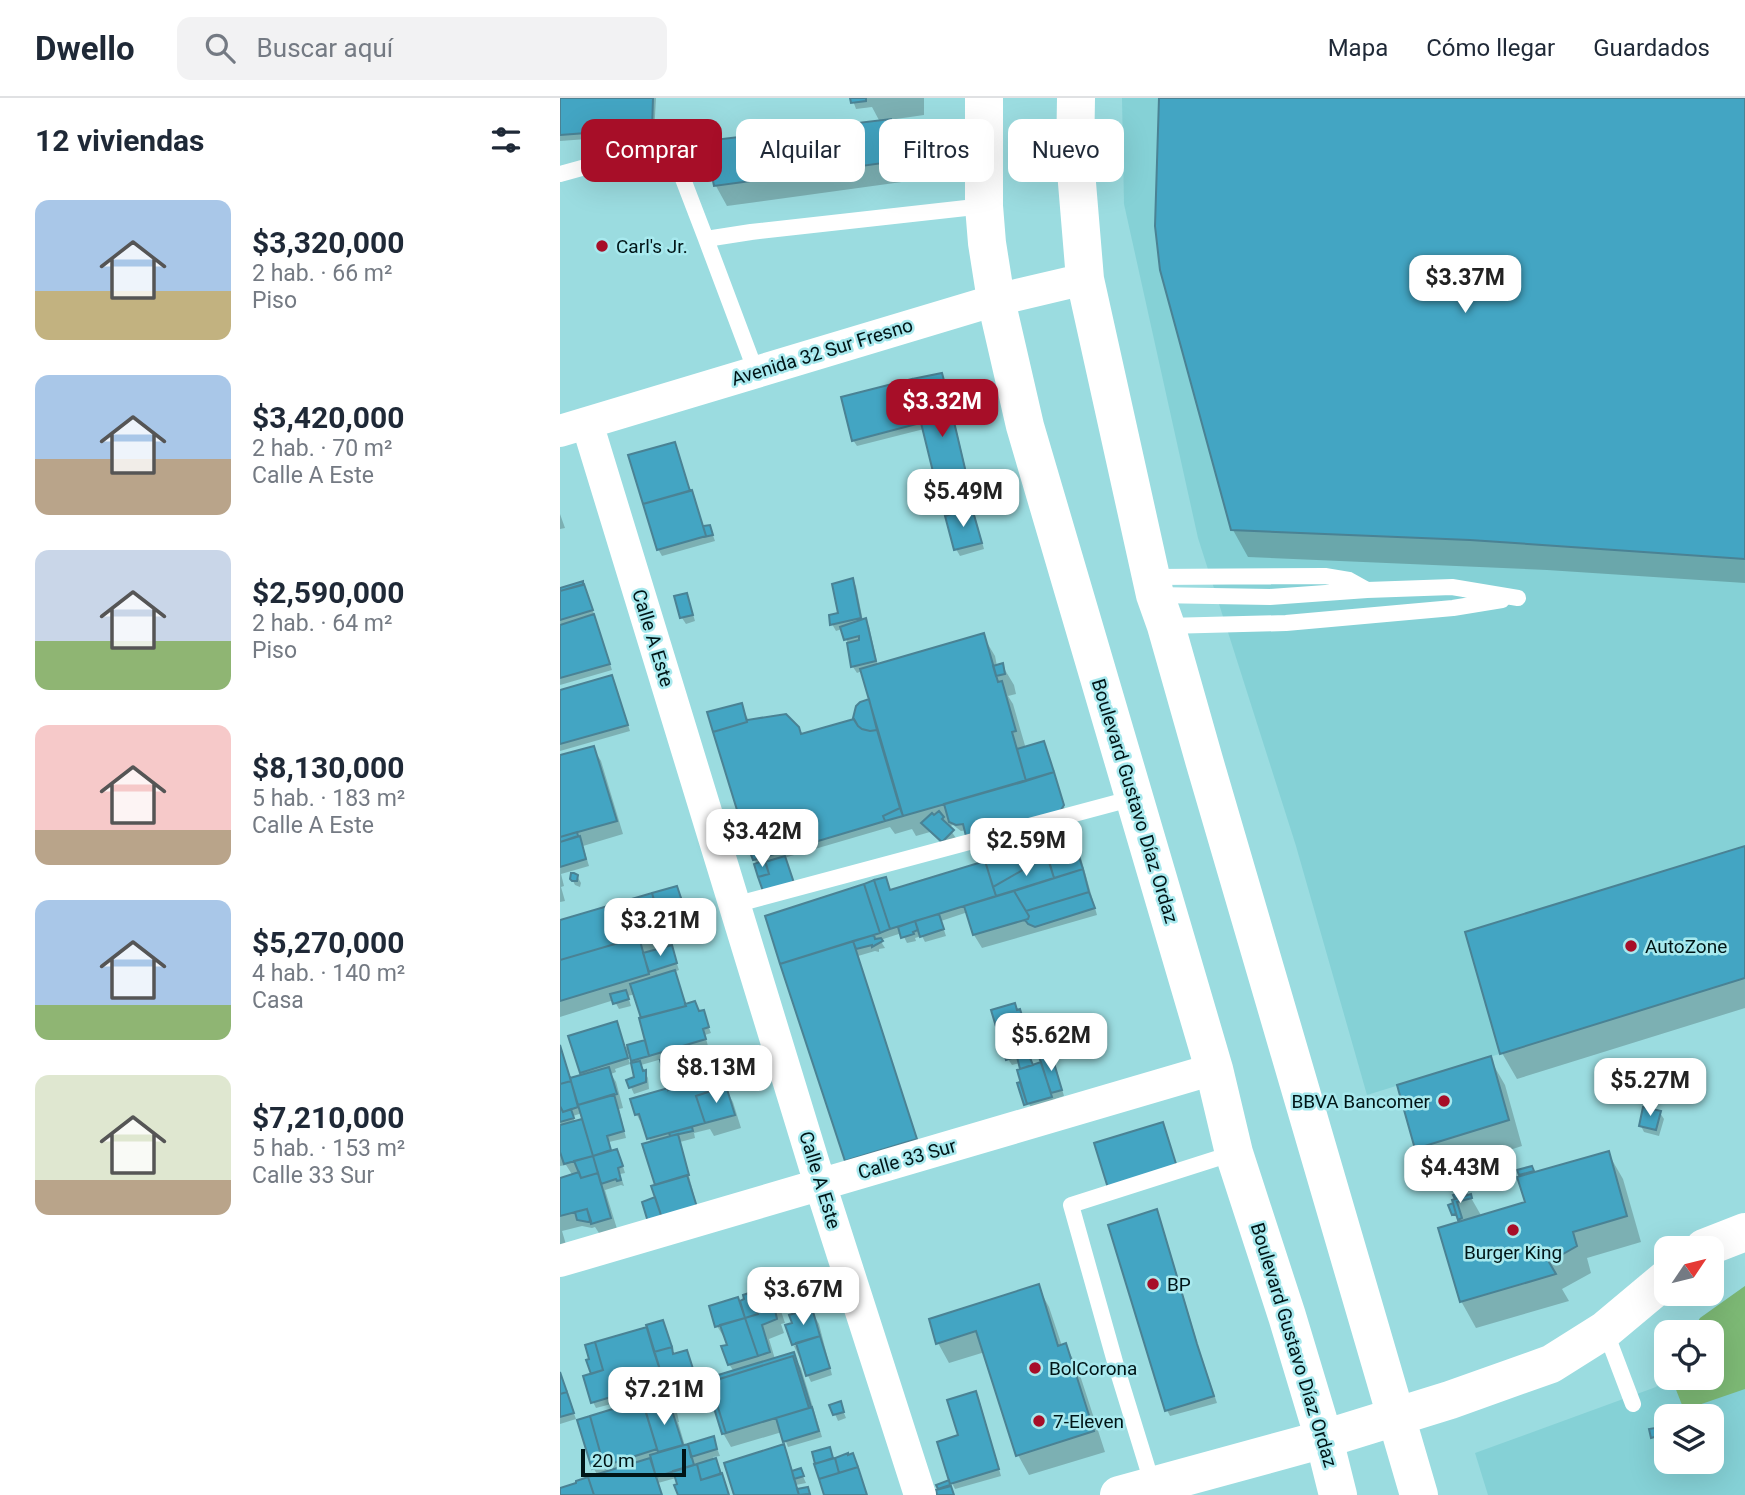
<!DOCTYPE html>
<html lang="es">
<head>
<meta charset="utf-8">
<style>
  body { margin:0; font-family:Roboto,sans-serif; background:#f2f2f3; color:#1f2937; height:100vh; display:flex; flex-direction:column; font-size:26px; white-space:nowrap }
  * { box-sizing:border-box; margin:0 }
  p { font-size:23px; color:#747a83 }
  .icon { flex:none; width:38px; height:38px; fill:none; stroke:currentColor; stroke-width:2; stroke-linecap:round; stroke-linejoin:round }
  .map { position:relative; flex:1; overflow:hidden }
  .details { display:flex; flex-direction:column; background:#fff; width:560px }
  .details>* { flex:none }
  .banner { position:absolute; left:21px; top:21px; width:665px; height:63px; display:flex; gap:14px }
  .needle { width:46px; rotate:55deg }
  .tools { position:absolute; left:1094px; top:1138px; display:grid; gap:14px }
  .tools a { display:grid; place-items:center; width:70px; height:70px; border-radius:14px; background:#fff; box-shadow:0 7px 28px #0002; font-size:35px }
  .scale { position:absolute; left:21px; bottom:18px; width:105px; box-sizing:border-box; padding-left:7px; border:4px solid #001517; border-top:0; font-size:19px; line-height:24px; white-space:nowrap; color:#001517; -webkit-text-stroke:5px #a8e9ee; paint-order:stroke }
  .price { position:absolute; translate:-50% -60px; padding:0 16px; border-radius:14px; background:#fff; color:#222; font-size:23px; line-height:46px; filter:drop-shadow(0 2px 4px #0008) }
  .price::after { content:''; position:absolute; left:50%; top:42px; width:21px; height:16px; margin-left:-10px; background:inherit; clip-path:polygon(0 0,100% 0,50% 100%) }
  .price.on { background:#a70e28; color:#fff }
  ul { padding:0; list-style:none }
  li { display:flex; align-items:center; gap:21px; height:175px; padding:0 35px }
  li span { display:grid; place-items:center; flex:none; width:196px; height:140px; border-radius:14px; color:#555 }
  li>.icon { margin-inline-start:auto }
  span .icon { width:84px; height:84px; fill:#fffc; stroke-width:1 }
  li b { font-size:30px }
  h2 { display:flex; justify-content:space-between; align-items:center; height:84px; padding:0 35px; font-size:30px }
  .chip { padding:0 24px; border-radius:14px; background:#fff; box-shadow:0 7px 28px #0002; font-size:24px; line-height:63px }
  .chip.on { background:#a70e28; color:#fff }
  header { display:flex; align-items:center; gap:42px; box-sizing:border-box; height:98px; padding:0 35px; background:#fff; border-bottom:2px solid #e0e1e3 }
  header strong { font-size:33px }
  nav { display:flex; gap:38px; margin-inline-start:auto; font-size:24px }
  .search { width:490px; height:63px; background:#f2f2f3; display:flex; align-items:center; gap:18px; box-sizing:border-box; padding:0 24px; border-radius:14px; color:#747a83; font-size:26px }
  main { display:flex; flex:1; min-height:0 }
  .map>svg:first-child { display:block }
</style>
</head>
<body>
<header>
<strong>Dwello</strong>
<div class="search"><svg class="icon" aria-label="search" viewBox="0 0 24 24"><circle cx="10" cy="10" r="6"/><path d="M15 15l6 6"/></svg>Buscar aquí</div>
<nav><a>Mapa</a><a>Cómo llegar</a><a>Guardados</a></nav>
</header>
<main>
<section class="details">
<h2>12 viviendas<svg class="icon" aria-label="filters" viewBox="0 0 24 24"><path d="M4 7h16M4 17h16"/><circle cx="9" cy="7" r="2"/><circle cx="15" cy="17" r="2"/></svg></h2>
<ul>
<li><span style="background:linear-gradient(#a9c7e8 65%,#c2b280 0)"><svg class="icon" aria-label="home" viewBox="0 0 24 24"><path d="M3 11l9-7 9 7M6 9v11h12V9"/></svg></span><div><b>$3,320,000</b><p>2 hab. · 66 m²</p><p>Piso</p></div></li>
<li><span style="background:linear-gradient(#a9c7e8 60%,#b9a48a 0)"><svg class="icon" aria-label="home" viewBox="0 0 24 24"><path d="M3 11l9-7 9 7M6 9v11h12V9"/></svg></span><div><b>$3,420,000</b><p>2 hab. · 70 m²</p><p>Calle A Este</p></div></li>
<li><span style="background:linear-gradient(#c9d6e8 65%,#8fb573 0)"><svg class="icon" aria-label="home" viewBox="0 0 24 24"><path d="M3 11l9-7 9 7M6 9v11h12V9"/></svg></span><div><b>$2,590,000</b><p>2 hab. · 64 m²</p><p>Piso</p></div></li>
<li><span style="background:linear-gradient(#f6c9c9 75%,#b9a48a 0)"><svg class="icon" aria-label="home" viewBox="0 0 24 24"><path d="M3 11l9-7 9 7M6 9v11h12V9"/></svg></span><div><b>$8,130,000</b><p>5 hab. · 183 m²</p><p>Calle A Este</p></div></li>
<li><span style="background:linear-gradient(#a9c7e8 75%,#8fb573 0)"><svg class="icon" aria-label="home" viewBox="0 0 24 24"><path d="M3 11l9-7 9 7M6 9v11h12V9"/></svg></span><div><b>$5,270,000</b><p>4 hab. · 140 m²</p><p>Casa</p></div></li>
<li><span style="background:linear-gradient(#dfe7d0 75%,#b9a48a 0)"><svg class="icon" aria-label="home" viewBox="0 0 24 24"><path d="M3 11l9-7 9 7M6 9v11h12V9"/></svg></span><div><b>$7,210,000</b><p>5 hab. · 153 m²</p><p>Calle 33 Sur</p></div></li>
</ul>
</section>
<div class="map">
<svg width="1185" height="1397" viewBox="0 0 1185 1397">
  <rect width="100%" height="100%" fill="#9bdce0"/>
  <!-- built -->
  <path fill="#85d1d6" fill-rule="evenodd" d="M562,0H1185V880L807,997L736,748L638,440L564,106Z
    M1185,1188V1397H928L915,1355L1096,1289L1106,1278L1152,1279V1234H1132L1140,1220ZM1106,1318H1152V1363H1106Z"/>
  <!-- green -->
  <path fill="#7db975" d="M1185,1188V1291L1124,1312L1111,1279H1152V1234H1132L1140,1220Z"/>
  <!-- shadow -->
  <path fill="#0003" fill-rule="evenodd" d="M0,0H96L94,36L0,43Z
    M292,0H364V17L329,22L342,43L349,83L167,108L156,88L320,24L312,9L296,11Z
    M600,0H1185V485L987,472L688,459L673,432Z
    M381,277L385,283L409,385L381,392L377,385L364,331L297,348L293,342L283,300Z
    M114,346L118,352L130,394L135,400L143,430L150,429L155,443L102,458L98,451Z
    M411,412L415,418L424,451L400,458L396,451Z
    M0,416L5,430L0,431Z
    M292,482L296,488L303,523L305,522L309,528L318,568L423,538L435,558L437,568L442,567L454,587L456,596L448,598L453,606L466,651L483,645L487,652L506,715L401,733L393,727L388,729L396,740L386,750L370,734L356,738L352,731L335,736L330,729L224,760L197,766L194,761L181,607L189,623L238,630L242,638L293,623L311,602L302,573L297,575L293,569L289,548L282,531L276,533L272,526L280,516Z
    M22,485L27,494L52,572L0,587V492Z
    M126,497L129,503L135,523L126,526L122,520Z
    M52,579L55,585L70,633L0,653V594Z
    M33,650L41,663L63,736L23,748L29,768L1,776L4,788L1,789L5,803L0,804V659Z
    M512,739L519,753L537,817L422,850L414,837L408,814L381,823L386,838L365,844L362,838L355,840L356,843L347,845L342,835L320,842L325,850L319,851V854L315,853L298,858L359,1047L290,1068L207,819L325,781L331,793Z
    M1185,750V910L957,981L942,955Z
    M17,778L21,785L20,789L15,787L12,781Z
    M116,790L124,803L128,816L103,823L119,872L114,874L125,907L139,915L143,914L151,935L145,937L148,948L122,955L127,963L133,984L156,977L162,991L165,990L173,1004L181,1030L154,1038L150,1031L134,1035L135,1040L120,1044L139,1116L97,1100L91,1045L82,1022L80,1023L77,1017L72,1002L110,991L102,961L81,967L88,980L89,991L74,996L68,983L77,980L75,966L69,955L67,956L70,966L55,971L56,974L51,976L56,984L63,1010L59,1011L66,1040L49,1044L52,1054L60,1059L65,1075L60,1076L64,1088L61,1087L45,1092L58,1134L41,1138L35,1129L32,1130L22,1128L2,1133L7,1150L0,1151V1082L13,1078L6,1067L0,1068V946L11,982L24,978L22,974L57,925L65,949L88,943L75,896L68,898L71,908L59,911L54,902L0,919V824ZM95,810H98L107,840L104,841ZM22,1015L24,1022L15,1024L13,1018Z
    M454,907L463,919L475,960L471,961L473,969L483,966L490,957L494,963L504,998L495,1001L498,1013L477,1019L469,1006L459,973L463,972L460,965L452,967L448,961Z
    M930,961L945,987L962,1048L872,1077L856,1050Z
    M1100,1015L1104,1021L1099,1038L1084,1034L1081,1028Z
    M1048,1055L1063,1081L1081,1144L1027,1160L1031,1175L1002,1191L1009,1203L916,1230L901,1203L899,1125L890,1108L892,1107L896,1114L894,1103L897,1102L895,1098L904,1095L907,1099L910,1098L922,1119L967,1106L961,1076L971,1070L975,1076Z
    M600,1120L640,1254L657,1305L610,1318L607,1312Z
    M478,1189L489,1209L502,1248L505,1247L517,1268L545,1354L469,1377L458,1357L425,1254L389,1265L378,1245Z
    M206,1192L221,1213L225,1225L221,1226L224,1235L209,1241L215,1261L233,1256L241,1270L262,1339L228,1349L222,1334L171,1349L163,1335L174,1274L169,1266V1248L166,1241H165L157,1228L180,1205Z
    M251,1212L259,1226L272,1277L251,1284L234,1248L245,1245Z
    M103,1224L106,1230L114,1257L127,1254L130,1260L137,1284L106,1294L116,1310L119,1324H118L125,1348L153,1340L160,1358L153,1359L165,1383L169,1397H119L120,1387L116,1380L98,1385L102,1397H0V1392L38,1378L34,1371L59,1311L55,1305L36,1310L33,1304V1277L89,1230Z
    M0,1277L16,1321L0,1326Z
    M415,1295L419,1301L441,1378L395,1391L392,1385L400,1338Z
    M280,1305L286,1320L278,1323L275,1316Z
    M1095,1332L1100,1345L1097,1346L1091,1333Z
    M223,1348L227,1354L233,1375L240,1372L246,1385L236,1387L238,1393L248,1391L251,1397H176Z"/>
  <!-- building -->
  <path fill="#43a5c3" stroke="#4a8294" stroke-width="2" d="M0,0H93L92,30L0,37Z
    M290,0H306V3L291,5Z
    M599,0H1185V461L910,442L671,432L600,172L595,128Z
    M331,21L338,63L154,88L145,43Z
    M382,275L387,294L358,302L352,281Z
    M352,281L364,324L292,343L281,299Z
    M387,294L407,379L376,386L361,325L364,324L358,302Z
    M115,344L130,393L83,406L68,357Z
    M132,392L146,438L97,452L83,406Z
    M412,410L422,445L394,452L385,418Z
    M150,427L153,437L144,439L146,438L143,428Z
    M293,480L301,520L270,527L269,517L278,515L272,486Z
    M23,483V487L0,493V490Z
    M24,486L33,512L0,522V493Z
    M127,495L133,517L120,520L114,498Z
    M34,516L50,566L0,580V527Z
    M306,520L316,563L291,569L287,545L299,542V538L284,542L280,529Z
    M424,535L438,584L442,583L456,633L452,634L466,683L343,718L300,571Z
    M443,565L445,576L436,578L433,568Z
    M52,577L68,627L0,646V592Z
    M309,601L317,632L310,633L302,631L298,628L293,620L296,608L300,604Z
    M182,605L187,624L153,634L147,614Z
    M226,616L239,629L241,636L294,621L298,628L302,631L310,633L317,632L340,710L323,718L325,723L198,761L195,749L189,751L153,634L187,624V622Z
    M484,643L494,674L466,683L457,651Z
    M34,648L57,723L0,739V657Z
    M494,674L504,707L499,715L406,738L403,726L396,727L389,724L384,706Z
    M340,710L343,718L325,723L323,718Z
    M379,713L384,719L382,721L394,732L382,744L361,725L372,715L374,717Z
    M17,734L18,738L0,744V739Z
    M512,737L523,771L494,780L484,746Z
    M20,738L26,761L0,769V744Z
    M484,746L487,758L433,789L425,763Z
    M1185,748V880L940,956L905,834Z
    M195,749L198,761L193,762L189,751Z
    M225,758L234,785L204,796L198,779L209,776L205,764Z
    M487,758L494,780L436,798L433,789Z
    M205,762L209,776L198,779L194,766Z
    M425,763L436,798L330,831L314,782L326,779L330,792Z
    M523,771L529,794L466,813L454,793Z
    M11,775H14L18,777L17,783H12L10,781Z
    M314,782L330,831L320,835L304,786Z
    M304,786L320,835L220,866L205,818Z
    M117,788L122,803L96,810L92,795Z
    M454,793L469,818L468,821L413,837L404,808Z
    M529,794L535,810L475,829L468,826L465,822L468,821L469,818L466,813Z
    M92,795L103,832L0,862V822Z
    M379,816L384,831L360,839L355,823Z
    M355,823L358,832L353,834L354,836L341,840L338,829Z
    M314,837L315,841L321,840L323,843L312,849V847L296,851L293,843Z
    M79,839L89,876L0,903V862Z
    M293,843L357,1041L285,1063L220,866Z
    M112,847L117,865L89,874L83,855Z
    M115,872L126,908L81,920L70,886Z
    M66,892L69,901L53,906L50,896Z
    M135,903L139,913L144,912L149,929L143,931L146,941L89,958L79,920L126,908L125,906Z
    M455,905L457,912L460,911L473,953L446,962L431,912Z
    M57,923L68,960L20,975L8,938Z
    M85,942L89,958L71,963L67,947Z
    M0,947L11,983L0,986Z
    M124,954L132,984L108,992L100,962Z
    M468,955L473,967L460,971L457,959Z
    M491,955L502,992L491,995L479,959Z
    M931,958L949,1022L855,1051L837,987Z
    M80,963L83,973L86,972V984L69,990L66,982L74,979L71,965Z
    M481,964L492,999L467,1006L457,972Z
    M49,969L57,996L18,1007L10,980Z
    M157,975L161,989L136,998L145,1025L87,1041L79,1016L75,1017L70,1001L108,990V992Z
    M11,983L18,1009L3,1014L1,1010L0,1011V986Z
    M460,984L467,1006L464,1007L457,985Z
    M166,988L175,1017L145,1025L136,998Z
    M54,996L64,1033L47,1038L51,1052L33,1058L18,1007Z
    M1083,1009L1101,1013L1096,1032L1079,1028Z
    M1,1010L3,1014L11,1011L14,1020L0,1024V1011Z
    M22,1021L33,1058L4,1066L0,1054V1027Z
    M603,1024L617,1069L548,1090L534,1045Z
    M132,1029L133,1033L110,1038L109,1035Z
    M118,1036L129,1077L95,1087L82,1046Z
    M57,1051L63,1068L58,1070L61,1082L57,1083L56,1081L41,1086L33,1058Z
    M1049,1053L1067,1118L1013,1134L1017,1148L989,1164L996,1176L900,1204L878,1130L965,1104L957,1079Z
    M33,1058L38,1075L21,1080L14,1063Z
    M972,1068L974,1073L959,1077L957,1072Z
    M19,1074L21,1080L38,1075L51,1120L31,1126L27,1111L0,1118V1080Z
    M127,1077L137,1109L102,1120L91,1088Z
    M905,1093L907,1097L895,1101L893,1097Z
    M911,1096L912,1100L897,1104L902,1120L898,1122L892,1102Z
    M95,1099L102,1120L88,1124L82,1104Z
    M893,1105L896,1116L892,1117L888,1107Z
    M27,1111L31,1123L28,1124L17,1122L15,1114Z
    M597,1111L637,1246L654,1298L605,1313L548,1127Z
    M479,1186L498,1248L506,1245L534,1333L456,1358L416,1233L376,1246L369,1221Z
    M207,1190L210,1199L214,1198L218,1211L215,1212L217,1221L202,1227L210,1254L198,1258L185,1220L198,1216L192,1199H191L189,1195Z
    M189,1195L191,1199H192L198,1216L185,1220L180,1203L184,1201L183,1197Z
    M178,1199L185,1220L155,1229L149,1208Z
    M252,1210L260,1238L232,1247L225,1227L232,1225L229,1217Z
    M185,1220L198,1258L168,1267L161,1248L167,1247L160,1227Z
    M103,1222L112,1249L94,1254L86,1227Z
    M87,1229L105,1288L52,1303L51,1299L31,1305L23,1278L43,1272L35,1244Z
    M260,1238L270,1270L246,1278L236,1245Z
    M35,1244L43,1272L31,1276L26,1262L29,1261L25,1247Z
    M112,1249L113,1256L127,1252L135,1277L105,1287L94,1254Z
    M234,1254L251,1309L249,1310L233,1258L150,1284L166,1335L162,1336L145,1281Z
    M233,1258L249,1310L166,1335L150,1284Z
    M0,1274L7,1294L0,1296Z
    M105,1288L109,1303L85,1311L80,1295Z
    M416,1293L439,1371L390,1386L377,1344L398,1337L387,1302Z
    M7,1294L14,1315L0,1319V1296Z
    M82,1302L97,1351L44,1368L30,1318Z
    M109,1303L123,1347L98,1354L85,1311Z
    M281,1303L284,1314L273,1317L269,1307Z
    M252,1309L259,1333L223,1344L216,1320Z
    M30,1318L44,1368L32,1371L17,1322Z
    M1095,1330L1098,1338L1091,1340L1089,1331Z
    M154,1338L157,1351L131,1359L128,1346Z
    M128,1346L134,1367L96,1379L90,1357Z
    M224,1346L239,1397H174L164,1365Z
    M270,1349L273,1360L255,1366L252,1354Z
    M288,1355V1357L293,1355L298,1369L279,1375L275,1360Z
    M90,1360L102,1397H34L28,1379Z
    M156,1360L161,1376L141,1382L137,1366Z
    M275,1360L279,1375L259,1381L254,1366Z
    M137,1366L141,1382L162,1375L169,1397H118L114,1387L117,1386L113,1373Z
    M298,1369L307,1397H264L259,1381Z
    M241,1370L244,1378L234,1381L232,1373Z
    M28,1379L34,1397H0V1390L16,1385V1383Z
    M389,1382L390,1387L378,1391L376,1387Z
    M391,1388L394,1397H377L376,1392Z
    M248,1389L250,1396L239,1397L237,1391Z"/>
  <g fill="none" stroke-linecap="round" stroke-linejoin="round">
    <!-- lane -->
    <path stroke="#fff" stroke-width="16" d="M0,76L87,52L105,54L118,68L146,141
      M196,274L146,141L191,134L424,108
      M592,479L765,478L789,482L807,492
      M595,497L710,499L807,492L892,489L958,500
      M606,528L726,525L893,510L942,502
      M174,807L574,700
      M1045,1232L1073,1306
      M593,1388L557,1271L511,1107L674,1055"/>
    <!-- street -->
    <path stroke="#fff" stroke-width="32" d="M27,325L260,1086L360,1397
      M0,333L436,202L525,181
      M0,1163L654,971"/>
    <!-- secondary -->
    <path stroke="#fff" stroke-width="38" d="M559,1397L764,1341"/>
    <!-- primary -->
    <path stroke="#fff" stroke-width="38" d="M424,0V108L427,145L436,202L465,328L654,971L674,1055L727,1218L764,1341L778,1397
      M516,0L515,61L525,181L595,497L606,528L644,662L859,1397
      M1144,1150L1185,1134
      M764,1341L890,1302L991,1266L1045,1232L1106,1181"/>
  </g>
  <!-- markers -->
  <g fill="#a70e28" stroke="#a8e9ee" stroke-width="2.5">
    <circle cx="42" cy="148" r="7"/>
    <circle cx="1071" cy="848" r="7"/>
    <circle cx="884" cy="1003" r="7"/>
    <circle cx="953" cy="1132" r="7"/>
    <circle cx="593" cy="1186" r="7"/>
    <circle cx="475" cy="1270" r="7"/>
    <circle cx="479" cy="1323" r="7"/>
  </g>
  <g text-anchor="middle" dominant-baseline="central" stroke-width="5" stroke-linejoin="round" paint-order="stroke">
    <!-- poi labels -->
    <g font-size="19" fill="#001517" stroke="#a8e9ee" text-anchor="start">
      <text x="56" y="148">Carl's Jr.</text>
      <text x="1085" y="848">AutoZone</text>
      <text x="870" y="1003" text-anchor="end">BBVA Bancomer</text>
      <text x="953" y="1154" text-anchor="middle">Burger King</text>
      <text x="607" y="1186">BP</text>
      <text x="489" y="1270">BolCorona</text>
      <text x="493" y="1323">7-Eleven</text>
    </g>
    <!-- street labels -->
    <g font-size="19" fill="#001517" stroke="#a8e9ee">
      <text transform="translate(262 254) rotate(-17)">Avenida 32 Sur Fresno</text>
      <text transform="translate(93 540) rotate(73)">Calle A Este</text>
      <text transform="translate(575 703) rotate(73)">Boulevard Gustavo Díaz Ordaz</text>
      <text transform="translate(347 1061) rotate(-16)">Calle 33 Sur</text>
      <text transform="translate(260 1082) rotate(73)">Calle A Este</text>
      <text transform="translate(734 1247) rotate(73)">Boulevard Gustavo Díaz Ordaz</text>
    </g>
  </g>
</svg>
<div class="tools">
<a><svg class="needle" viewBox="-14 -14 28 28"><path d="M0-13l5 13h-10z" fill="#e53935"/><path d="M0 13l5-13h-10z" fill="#747a83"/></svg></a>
<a><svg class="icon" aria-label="locate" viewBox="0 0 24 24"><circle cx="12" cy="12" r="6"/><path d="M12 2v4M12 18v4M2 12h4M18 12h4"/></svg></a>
<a><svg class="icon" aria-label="layers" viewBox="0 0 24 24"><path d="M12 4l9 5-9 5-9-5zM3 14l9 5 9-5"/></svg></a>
</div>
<div class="scale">20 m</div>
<b class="price" style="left:905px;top:217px">$3.37M</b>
<b class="price on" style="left:382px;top:341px">$3.32M</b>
<b class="price" style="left:403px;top:431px">$5.49M</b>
<b class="price" style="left:202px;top:771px">$3.42M</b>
<b class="price" style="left:466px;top:780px">$2.59M</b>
<b class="price" style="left:100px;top:860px">$3.21M</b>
<b class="price" style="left:491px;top:975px">$5.62M</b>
<b class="price" style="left:156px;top:1007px">$8.13M</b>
<b class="price" style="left:1090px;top:1020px">$5.27M</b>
<b class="price" style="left:900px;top:1107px">$4.43M</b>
<b class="price" style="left:243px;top:1229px">$3.67M</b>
<b class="price" style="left:104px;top:1329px">$7.21M</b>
<div class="banner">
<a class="chip on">Comprar</a>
<a class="chip">Alquilar</a>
<a class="chip">Filtros</a>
<a class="chip">Nuevo</a>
</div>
</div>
</main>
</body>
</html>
